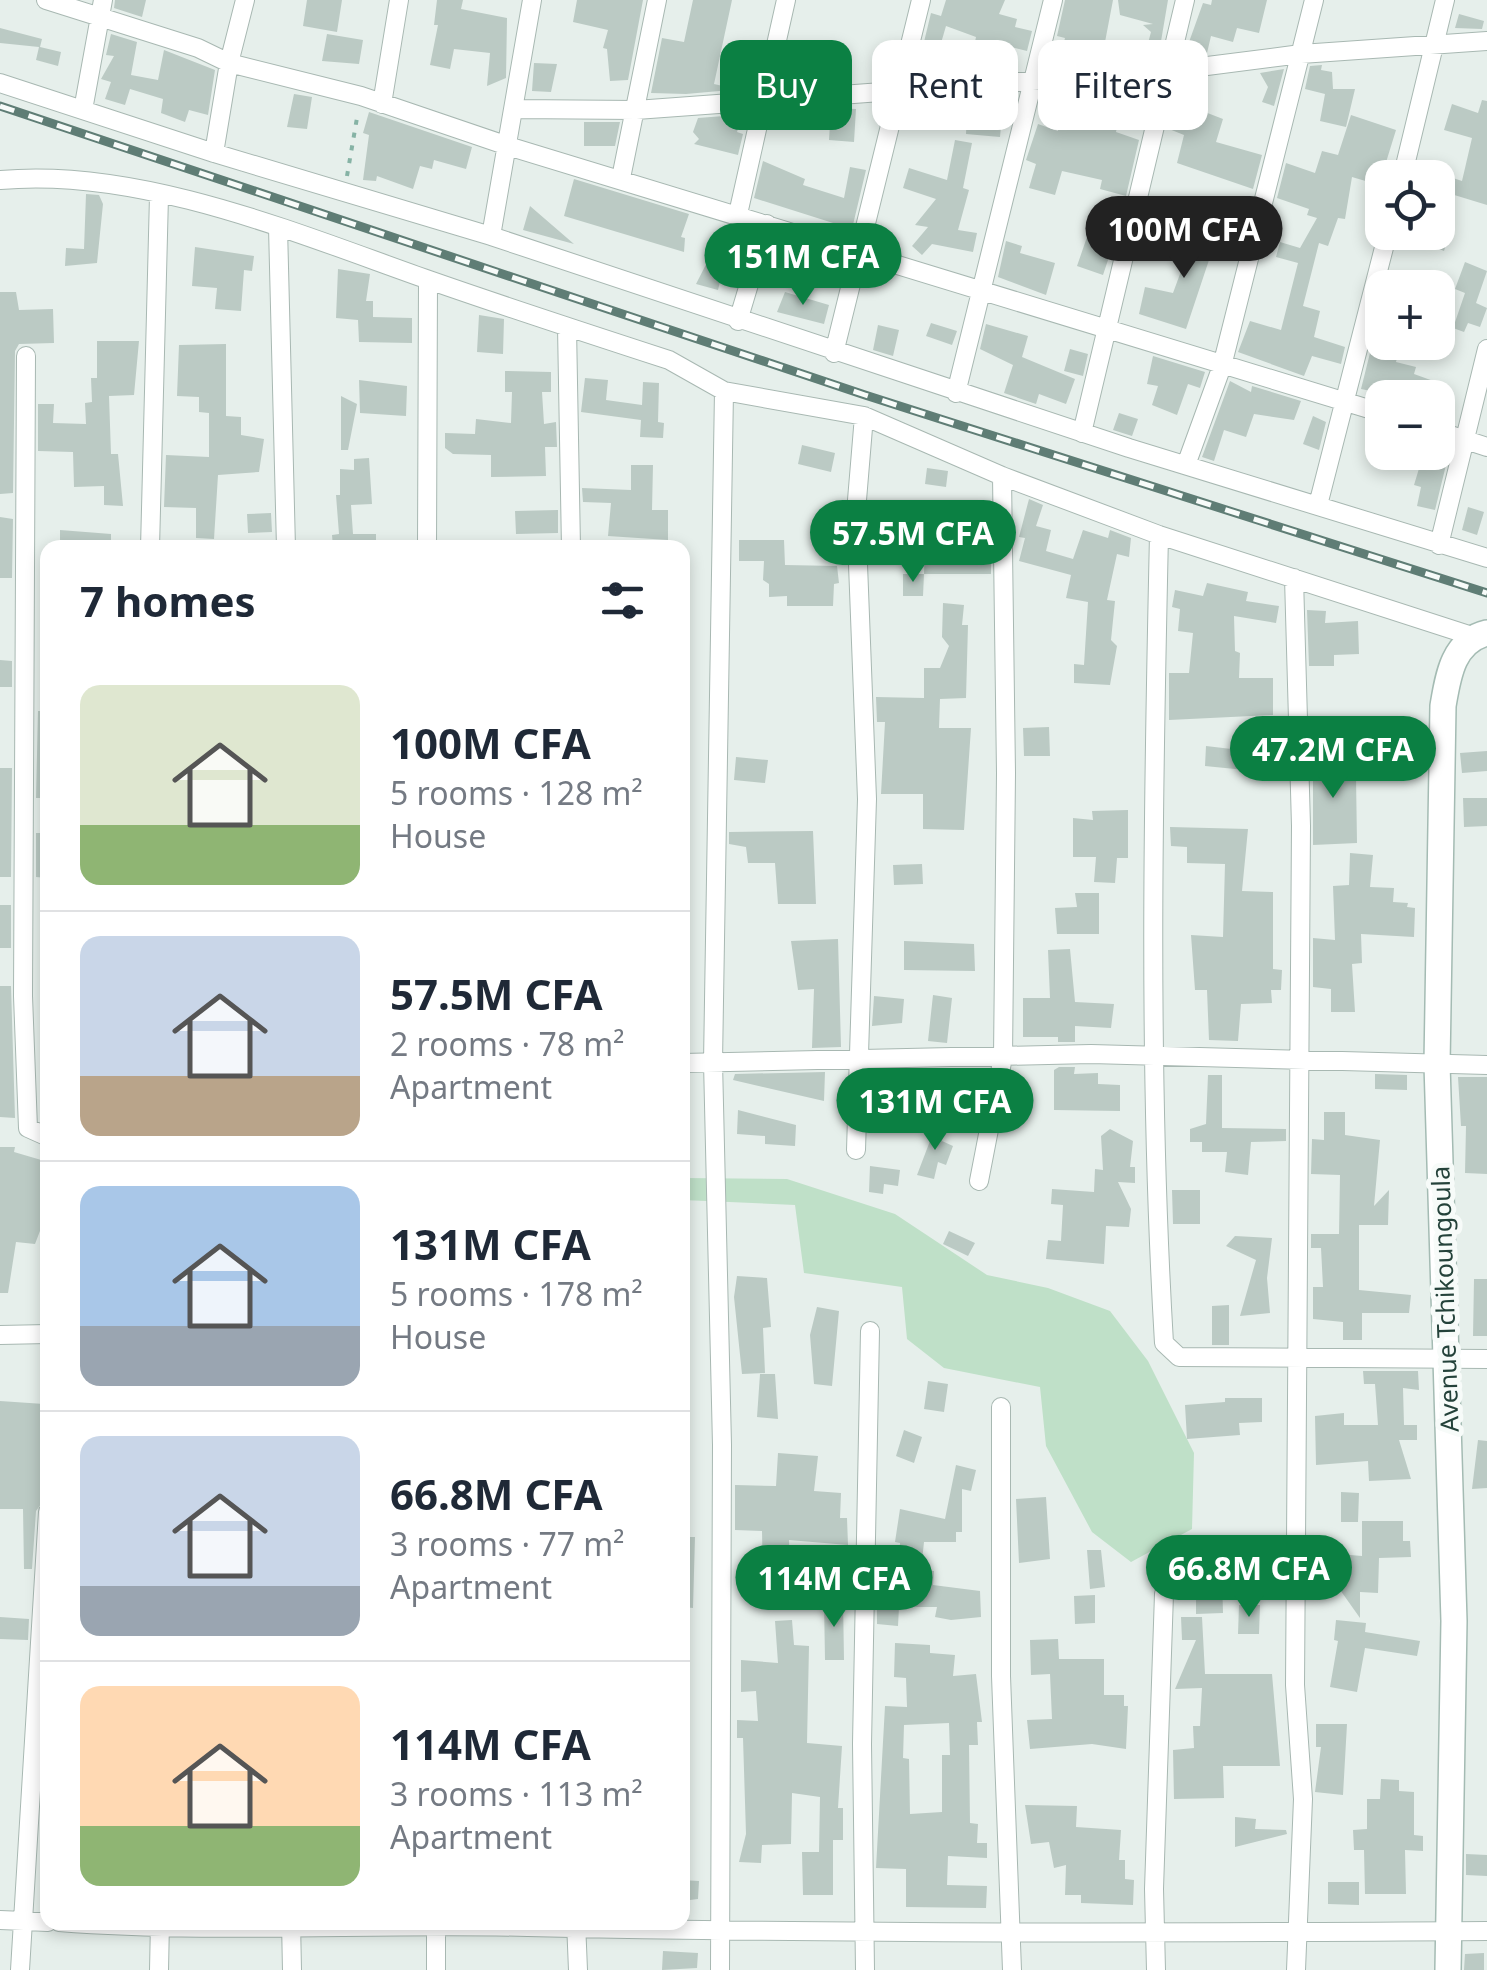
<!DOCTYPE html>
<html lang="en">
<head>
<meta charset="utf-8">
<style>
  body { margin:0; font-family:"Noto Sans",sans-serif; background:#f2f2f3; color:#1f2937; height:100vh; display:flex; flex-direction:column; font-size:38px; white-space:nowrap }
  * { box-sizing:border-box; margin:0 }
  p { font-size:32px; color:#747a83 }
  .icon { flex:none; width:55px; height:55px; fill:none; stroke:currentColor; stroke-width:2; stroke-linecap:round; stroke-linejoin:round }
  .map { position:relative; flex:1; overflow:hidden }
  .panel { position:absolute; left:40px; top:540px; width:650px; height:1390px; display:flex; flex-direction:column; background:#fff; border-radius:20px; box-shadow:0 5px 15px #0003 }
  .panel>* { flex:none }
  .hud { position:absolute; left:720px; top:40px; width:615px; height:90px; display:flex; gap:20px }
  .fabs { position:absolute; left:1365px; top:160px; display:grid; gap:20px }
  .fabs a { display:grid; place-items:center; width:90px; height:90px; border-radius:20px; background:#fff; box-shadow:0 5px 15px #0003; font-size:50px }
  .price { position:absolute; translate:-50% -85px; padding:0 22px; border-radius:35px; background:#0b8043; color:#fff; font-size:32px; line-height:65px; filter:drop-shadow(0 2px 5px #0008) }
  .price::after { content:''; position:absolute; left:50%; top:60px; width:30px; height:22px; margin-left:-15px; background:inherit; clip-path:polygon(0 0,100% 0,50% 100%) }
  .price.active { background:#222; color:#fff }
  ul { padding:0; list-style:none }
  li { display:flex; align-items:center; gap:30px; height:250px; padding:0 40px }
  li+li { border-top:2px solid #e0e1e3 }
  li span { display:grid; place-items:center; flex:none; width:280px; height:200px; border-radius:20px; color:#555 }
  li>.icon { margin-inline-start:auto }
  span .icon { width:120px; height:120px; fill:#fffc; stroke-width:1 }
  li b { font-size:42px }
  h2 { display:flex; justify-content:space-between; align-items:center; height:120px; padding:0 40px; font-size:42px }
  .chip { padding:0 35px; border-radius:20px; background:#fff; box-shadow:0 5px 15px #0003; font-size:35px; line-height:90px }
  .chip.active { background:#0b8043; color:#fff }
  .map>svg:first-child { display:block }
</style>
</head>
<body>
<div class="map">
<svg width="1487" height="1970" viewBox="0 0 1487 1970">
  <rect width="100%" height="100%" fill="#e6efeb"/>
  <!-- green -->
  <path fill="#bfe0c8" d="M683,1178L787,1179L895,1214L987,1275L1048,1288L1110,1311L1148,1361L1194,1453L1192,1529L1131,1562L1092,1532L1046,1446L1040,1387L944,1368L907,1339L902,1287L804,1273L795,1205L683,1200Z"/>
  <!-- building -->
  <path fill="#bbcac4" fill-rule="evenodd" d="M115,0H146L142,17L114,8Z
    M307,0H342L337,32L303,26Z
    M437,0H463L461,9L507,18L506,78L487,86L490,53L454,49L450,69L430,65L438,25H434Z
    M577,0H643L628,80L610,81L607,49L603,48L608,30L573,22Z
    M693,0H732L714,84L736,89L747,48L758,68L753,88L686,94L651,93L662,38L684,42Z
    M946,0H1005L999,14L1017,19L1015,27L1032,31L1027,51L999,44L994,70L970,65L976,37L946,26L939,50L940,75L925,76L924,42L931,13L941,16Z
    M1065,0H1113L1101,63L1081,64L1082,58L1061,53L1065,38L1057,36Z
    M1118,0H1168L1158,59L1107,63L1106,50L1147,47L1151,32L1143,25L1153,24L1120,15Z
    M1212,0H1267L1259,33L1237,28L1233,42L1211,36L1207,53L1184,56L1203,3L1211,5Z
    M1459,14L1484,21L1482,29L1455,28Z
    M0,28L42,39L40,47L61,52L58,66L36,60L39,47L0,43Z
    M111,34L137,42L131,75L158,80L164,50L215,70L208,115L189,110L185,122L161,113L163,99L130,89L125,105L105,99L111,82L101,79L114,56L106,55Z
    M327,34L363,40L359,64L322,61Z
    M534,63L557,64L551,92L532,91Z
    M1322,65L1321,70L1332,72L1333,89H1355L1346,127L1320,121L1325,94L1305,89L1310,66Z
    M1284,69L1274,106L1262,102L1268,87L1260,73Z
    M1093,90L1108,93L1106,105L1121,108L1116,132L1139,140L1126,196L1100,189L1102,180L1062,171L1055,195L1029,188L1036,164L1026,160L1038,124L1058,131L1060,95L1091,98Z
    M294,94L312,97L307,129L287,127Z
    M1482,100L1487,101V205L1451,194L1438,225V173L1462,181L1472,138L1444,130L1452,104L1478,113Z
    M1179,102L1223,119L1216,142L1262,155L1253,189L1177,163L1184,135L1169,129Z
    M831,108L856,109L854,142L829,140Z
    M369,112L472,147L466,169L434,160L432,169L420,166L413,189L377,176L376,181L363,180L369,135L363,133Z
    M967,112L1002,116L1000,137L966,134Z
    M737,115L741,120L737,132L743,134L738,155L694,144L699,139L693,132L698,118Z
    M1351,115L1396,130L1379,185L1352,177L1345,219L1338,218L1328,246L1319,243L1303,306L1320,311L1314,337L1345,347L1341,364L1312,356L1304,376L1238,352L1250,321L1281,330L1298,263L1276,257L1280,242L1300,248L1317,218L1307,215L1309,209L1277,198L1286,163L1315,173L1322,151L1338,155Z
    M584,122H620L615,146H584Z
    M955,140L972,143L963,188L969,190L958,230L977,233L973,252L932,244L922,255L912,246L928,227L915,225L936,199L903,188L909,168L947,180Z
    M763,161L805,179L803,185L844,198L850,167L866,170L852,229L754,198Z
    M574,179L689,214L681,237L685,238L684,252L564,216Z
    M86,194L99,195L103,204L97,263L65,266L66,248L84,249Z
    M530,206L574,244L523,230Z
    M1201,217L1221,224L1186,329L1139,314L1145,287L1173,293Z
    M1400,232H1450L1444,251Z
    M1087,237L1115,239L1103,275L1077,266Z
    M1006,241L1022,246L1020,253L1055,263L1046,295L998,277Z
    M717,243L738,252L731,268L724,265L718,290L696,284Z
    M195,247L254,256L252,271L244,270L241,311L215,309L217,288L192,286Z
    M1465,262L1487,271L1476,303L1487,308L1480,327L1468,323L1464,332L1453,328L1465,293L1455,289Z
    M338,269L370,274L366,301H373V317L412,318V343L359,342L358,320L336,318Z
    M0,292H16L19,310L53,309L54,343L19,344L15,351L13,493L0,494Z
    M785,292L829,305L824,324L777,312Z
    M479,315L504,319L503,354L477,352Z
    M931,323L957,331L952,345L926,336Z
    M986,324L1028,336L1022,357L1075,379L1066,404L1039,394L1036,404L1004,393L1013,365L980,349Z
    M878,325L899,330L893,356L873,350Z
    M1375,333L1382,335V342H1401L1396,362L1416,367L1414,374L1450,387L1445,403L1407,389L1405,398L1361,389Z
    M97,341H139L134,395L109,396L111,454H118L123,506L104,505V486L74,487L73,452L38,451V404H54L53,423L86,424L85,403L92,402L91,378H97Z
    M226,344V416L241,417V435L264,439L259,472L218,475L214,539L196,538V508L164,507L166,455L209,457V413L199,412V397L177,396L179,345Z
    M1070,349L1088,354L1083,376L1064,371Z
    M1153,356L1205,372L1200,388L1188,384L1177,415L1152,405L1158,386L1147,384Z
    M505,371L551,372V392H542L544,424L556,422L557,447H545L546,476L491,477V455L453,454L445,448V433L475,434L476,419L511,423L512,392H505Z
    M585,378L608,380L606,400L642,405L643,382L659,383L658,422L664,423L663,438L640,437L641,420L581,412Z
    M359,380L407,386L406,416L360,413Z
    M1230,381L1251,392L1252,386L1301,401L1294,420L1254,414L1246,437L1224,430L1214,461L1202,457Z
    M341,396L357,404L348,450H341Z
    M1119,413L1138,419L1132,436L1113,430Z
    M1313,416L1326,422L1319,450L1303,444Z
    M802,445L835,453L831,472L798,464Z
    M1424,452H1440L1437,462L1446,465L1435,510L1417,506L1421,487L1414,485Z
    M369,458L372,504L351,505L353,534H376V547H333L332,535L339,534L336,495H340V469L354,470V459Z
    M631,465H653L652,510H668V540L608,536L611,503L583,502L582,488L631,490Z
    M927,468L948,471L946,487L925,484Z
    M1029,499L1043,505L1036,526L1051,530L1046,551L1073,559L1083,530L1108,538L1110,530L1131,538L1129,557L1117,554L1107,600L1115,601L1111,640L1117,646L1110,685L1074,683V664L1084,665L1088,602L1066,598L1071,575L1019,561L1025,538L1019,537Z
    M1468,507L1484,512L1477,535L1462,530Z
    M558,510V533L516,534L515,511Z
    M271,513L272,532L248,533L247,514Z
    M0,517L13,519L12,578H0Z
    M60,530L111,534V548H60Z
    M739,540H784L785,565L837,566L839,583L834,584L833,606H787V596L769,597V584L763,580L764,561H739Z
    M925,543L948,544V560L991,563V574H924Z
    M903,574H924L923,596H903Z
    M1207,583L1248,592L1246,601L1279,606L1276,623L1234,616L1235,651L1240,653L1239,678H1273V715L1169,720V673H1189L1193,633L1178,631L1180,609L1172,607L1175,590L1203,596Z
    M943,603L964,605L962,625H968L966,698L940,699L939,728H971L964,830L923,829V794H881L885,722H877L876,697L924,698V668H940L949,646L942,637Z
    M1307,610L1326,611L1325,623L1358,621L1359,654L1334,655V666H1309Z
    M0,660L12,661V687H0Z
    M38,711H48V798H36Z
    M1373,723H1405L1406,762H1374Z
    M1049,727L1050,756H1024L1023,728Z
    M1206,746L1257,752L1255,771L1205,766Z
    M1343,751L1345,777H1356L1357,843L1313,845V752Z
    M1487,751V771L1462,773L1460,753Z
    M736,757L768,760L765,783L734,780Z
    M0,768H12L11,877H0Z
    M1463,798H1487V826L1464,827Z
    M1128,810V858H1117L1115,883L1094,882L1096,857H1073V818L1093,820L1092,811Z
    M1170,827L1248,829L1242,891L1273,892V969L1282,970L1281,990H1271L1272,1003L1241,1004L1238,1041L1209,1040L1207,990H1195L1191,935L1223,937L1225,864L1187,863V847L1171,846Z
    M813,831L816,904H778L775,863H748L746,847L729,844V832Z
    M36,833H48V878L36,877Z
    M1350,853L1373,855L1370,887L1394,888L1393,902L1408,903L1407,907L1415,908L1414,937L1361,934L1362,963L1352,964L1355,1012H1331V989L1313,987V938L1335,940L1333,886L1349,885Z
    M922,864L923,884L894,885L893,865Z
    M1075,893H1099V934H1057L1055,908L1077,907Z
    M0,905H11V948H0Z
    M838,939L841,1047L812,1048L814,989L798,990L791,941Z
    M904,941L974,944L975,971L904,970Z
    M1070,949L1075,1002L1114,1004L1111,1028L1075,1026V1042H1058V1037H1023V998H1050L1048,950Z
    M0,986H11L15,1118L0,1117Z
    M933,995L952,998L947,1043L928,1041Z
    M874,996L904,999L902,1023L872,1026Z
    M1059,1067H1075L1074,1074L1098,1073V1084L1120,1085V1111L1054,1110V1070Z
    M825,1072L824,1101L733,1080L735,1074Z
    M905,1074L924,1076V1082L972,1087L969,1118L901,1109Z
    M1375,1074L1407,1075V1090L1375,1089Z
    M1208,1075H1222V1128L1286,1129V1141L1251,1142L1248,1175L1225,1172L1227,1152H1202V1142H1190V1129L1206,1124Z
    M1458,1077H1487V1174L1465,1173L1466,1126H1461Z
    M738,1110L796,1125L795,1146L765,1144V1136L737,1134Z
    M1324,1112H1345V1135L1380,1140L1374,1206L1389,1190L1388,1225H1359V1290L1411,1295L1409,1313H1362V1340H1343V1322L1313,1319V1287H1323L1321,1248H1311V1234H1339L1340,1175L1311,1174L1312,1139L1324,1140Z
    M938,1120L946,1122L942,1141L953,1146L946,1165L938,1162L934,1179L917,1175Z
    M1110,1129L1133,1141L1130,1167H1135V1183L1118,1182L1131,1209L1129,1227L1106,1226L1104,1264L1046,1259L1048,1240L1061,1241L1063,1205L1051,1204L1052,1189L1094,1192L1095,1169L1103,1170L1101,1136Z
    M0,1147H15L14,1152L48,1162V1210L35,1244L16,1242L8,1293H0Z
    M870,1166L900,1170L898,1186L884,1184L883,1194L869,1192Z
    M1172,1190H1200V1224H1173Z
    M949,1231L975,1243L968,1256L943,1244Z
    M1235,1236L1272,1238L1267,1278L1270,1313L1240,1316L1256,1260L1226,1246Z
    M737,1276L767,1278L771,1327L763,1328L765,1373L742,1374L734,1297Z
    M1474,1279H1487V1336H1473Z
    M1229,1305V1345H1212V1306Z
    M817,1307L839,1311L832,1386L814,1384L810,1335Z
    M1363,1371H1418L1419,1390L1403,1388L1404,1425H1417V1440H1399L1411,1479L1369,1481L1368,1461L1316,1465L1315,1416L1344,1413V1425H1378L1375,1384H1364Z
    M760,1374H775L778,1419L757,1417Z
    M928,1381L948,1384L944,1412L924,1409Z
    M1225,1398H1262V1422L1239,1423L1240,1435L1187,1439L1185,1405L1225,1402Z
    M0,1401L44,1404V1500L36,1511L32,1569H24L23,1509H0Z
    M904,1430L922,1437L914,1463L896,1456Z
    M1478,1440L1487,1441V1488L1472,1489Z
    M778,1453L818,1456L814,1491L841,1493L840,1518H847L848,1545L789,1540L790,1574L811,1573L812,1590L786,1592V1598L750,1596L751,1582H763L762,1531L735,1530V1485L776,1486Z
    M956,1465L976,1470L971,1491L962,1489V1532H956V1542H924L921,1570L934,1571L933,1585L980,1591L981,1617L951,1620L935,1617L937,1607H899L898,1626L877,1624V1602L890,1601L889,1582H898L900,1543L895,1542L900,1509L945,1519Z
    M1341,1492L1359,1493L1358,1522H1341Z
    M1046,1497L1050,1559L1019,1563L1016,1499Z
    M1362,1521H1403V1541H1410L1411,1557L1379,1558L1378,1593L1360,1592V1618L1338,1587L1339,1554L1362,1556Z
    M682,1537H695L693,1608L682,1607Z
    M1087,1550H1101L1105,1587L1090,1589Z
    M1196,1576H1222L1223,1613L1196,1614Z
    M1095,1595V1623L1075,1624L1074,1596Z
    M843,1600L844,1660H825L824,1601Z
    M1239,1605H1260L1259,1634H1238Z
    M0,1617L29,1619L28,1640L0,1639Z
    M1181,1617H1202L1205,1674H1272L1280,1766H1223L1224,1798L1174,1799L1173,1750L1194,1748L1193,1726H1200L1202,1688L1175,1689L1196,1640H1182Z
    M792,1620L794,1645L809,1646L807,1743L842,1746L838,1808H843V1840H833V1895H803L802,1852H819L820,1797L792,1793L791,1844L762,1845L761,1863L739,1862L746,1834L743,1738H737V1720L758,1721L756,1691L741,1692V1660L778,1663L775,1621Z
    M1336,1620L1366,1623L1365,1632L1420,1641L1417,1656L1365,1648L1357,1692L1330,1687L1338,1641L1334,1640Z
    M1058,1639L1059,1659H1104V1695H1124V1706H1128L1126,1749L1092,1744L1030,1749L1027,1720L1052,1719L1050,1674L1031,1675L1030,1640Z
    M895,1643L930,1645V1653L955,1655L953,1676L976,1674L982,1722H977L978,1745H969L970,1823L978,1824L977,1843H987V1858L948,1856L947,1885L987,1886L986,1908L906,1907V1869L876,1868L885,1706L907,1707L906,1678L894,1677ZM949,1723L950,1755H942V1812L910,1814L909,1759L903,1758L904,1725Z
    M1316,1724H1347L1343,1795L1315,1792L1321,1747H1316Z
    M1381,1779L1399,1780V1791L1414,1792V1835L1423,1836V1851L1405,1850L1406,1894H1365L1364,1850H1354L1353,1830L1367,1829V1799H1380Z
    M1025,1805L1077,1806L1076,1827L1121,1830L1119,1860H1125V1879L1134,1880L1133,1905L1081,1903V1895H1065L1066,1865L1054,1868L1049,1842L1031,1844Z
    M1235,1817L1256,1819L1255,1829L1286,1830L1287,1834L1235,1847Z
    M1466,1854L1487,1855V1876L1466,1875Z
    M682,1880L699,1881L698,1899L682,1901Z
    M1328,1882H1359V1905L1328,1904Z
    M663,1951L698,1953L697,1968L662,1970Z
    M1484,1953V1970H1464L1465,1954Z"/>
  <g fill="none" stroke-linecap="round" stroke-linejoin="round">
    <defs>
      <path id="street" d="M46,0L198,48L229,63L361,96L508,146L1382,413
        M0,83L214,153L491,236L1129,448L1487,558
        M382,104L399,0
        M515,109L636,110L1168,71L1301,54L1487,41
        M83,110L103,0
        M214,153L229,63L245,0
        M621,178L657,0
        M1402,178L1445,0
        M0,180C141,167 298,234 429,280C509,308 589,334 669,360L724,391L864,416L1002,476L1159,535L1472,636
        M738,214L786,0
        M278,227L286,548
        M491,236L532,0
        M738,321L767,224
        M567,327L571,548
        M834,353L921,0
        M26,356L23,996L28,1128L48,1137
        M956,393L1053,0
        M1438,431L1487,447
        M1082,433L1185,0
        M1186,465L1222,366L1314,0
        M1318,505L1388,232
        M1159,535C1153,804 1148,1075 1164,1343L1179,1357L1487,1359
        M1439,545L1487,349
        M150,548L159,196
        M427,548L428,280
        M1294,578L1301,826L1295,1685L1303,1799L1296,1970
        M682,1063L1091,1054L1487,1065
        M856,1150L867,799L856,512L864,416
        M979,1181L1003,1057L1006,773L1002,476
        M0,1335L48,1334
        M1001,1407V1676L1012,1970
        M0,1920L48,1922
        M59,1922C216,1934 371,1923 528,1927C847,1934 1167,1933 1487,1931
        M291,1922L292,1970
        M576,1922L578,1970
        M20,1970L48,1512
        M159,1970L160,1922
        M436,1970V1922
        M720,1970L722,1445L713,1062L724,391
        M865,1970L862,1744L870,1331
        M1156,1970L1154,1889L1164,1594L1173,1564"/>
      <path id="secondary" d="M1448,1970L1454,1621L1437,1064L1443,706C1448,676 1453,641 1487,633"/>
    </defs>
    <!-- street casing -->
    <use href="#street" stroke="#a8b8b2" stroke-width="20"/>
    <!-- secondary casing -->
    <use href="#secondary" stroke="#a4bbb3" stroke-width="28"/>
    <!-- path -->
    <path stroke="#86b3a5" stroke-width="4" stroke-dasharray="5 8" stroke-linecap="butt" d="M347,176L358,112"/>
    <!-- street -->
    <use href="#street" stroke="#fff" stroke-width="18"/>
    <!-- secondary -->
    <use href="#secondary" stroke="#fff" stroke-width="25"/>
    <defs>
      <path id="rail" d="M0,106L865,395L1487,593"/>
    </defs>
    <!-- rail casing -->
    <use href="#rail" stroke="#5f7d75" stroke-width="9"/>
    <!-- rail -->
    <use href="#rail" stroke="#f7fbf9" stroke-width="5" stroke-dasharray="15" stroke-linecap="butt"/>
  </g>
  <g text-anchor="middle" dominant-baseline="central" stroke-width="10" stroke-linejoin="round" paint-order="stroke">
    <!-- street labels -->
    <g font-size="25" fill="#24423a" stroke="#f7fbf9">
      <text transform="translate(1444 1299) rotate(-92)">Avenue Tchikoungoula</text>
    </g>
  </g>
</svg>
<div class="fabs">
<a><svg class="icon" aria-label="locate" viewBox="0 0 24 24"><circle cx="12" cy="12" r="6"/><path d="M12 2v4M12 18v4M2 12h4M18 12h4"/></svg></a>
<a>+</a>
<a>−</a>
</div>
<b class="price active" style="left:1184px;top:281px">100M CFA</b>
<b class="price" style="left:803px;top:308px">151M CFA</b>
<b class="price" style="left:913px;top:585px">57.5M CFA</b>
<b class="price" style="left:1333px;top:801px">47.2M CFA</b>
<b class="price" style="left:935px;top:1153px">131M CFA</b>
<b class="price" style="left:1249px;top:1620px">66.8M CFA</b>
<b class="price" style="left:834px;top:1630px">114M CFA</b>
<div class="hud">
<a class="chip active">Buy</a>
<a class="chip">Rent</a>
<a class="chip">Filters</a>
</div>
<section class="panel">
<h2>7 homes<svg class="icon" aria-label="filters" viewBox="0 0 24 24"><path d="M4 7h16M4 17h16"/><circle cx="9" cy="7" r="2"/><circle cx="15" cy="17" r="2"/></svg></h2>
<ul>
<li><span style="background:linear-gradient(#dfe7d0 70%,#8fb573 0)"><svg class="icon" aria-label="home" viewBox="0 0 24 24"><path d="M3 11l9-7 9 7M6 9v11h12V9"/></svg></span><div><b>100M CFA</b><p>5 rooms · 128 m²</p><p>House</p></div></li>
<li><span style="background:linear-gradient(#c9d6e8 70%,#b9a48a 0)"><svg class="icon" aria-label="home" viewBox="0 0 24 24"><path d="M3 11l9-7 9 7M6 9v11h12V9"/></svg></span><div><b>57.5M CFA</b><p>2 rooms · 78 m²</p><p>Apartment</p></div></li>
<li><span style="background:linear-gradient(#a9c7e8 70%,#9aa5b1 0)"><svg class="icon" aria-label="home" viewBox="0 0 24 24"><path d="M3 11l9-7 9 7M6 9v11h12V9"/></svg></span><div><b>131M CFA</b><p>5 rooms · 178 m²</p><p>House</p></div></li>
<li><span style="background:linear-gradient(#c9d6e8 75%,#9aa5b1 0)"><svg class="icon" aria-label="home" viewBox="0 0 24 24"><path d="M3 11l9-7 9 7M6 9v11h12V9"/></svg></span><div><b>66.8M CFA</b><p>3 rooms · 77 m²</p><p>Apartment</p></div></li>
<li><span style="background:linear-gradient(#ffd9b3 70%,#8fb573 0)"><svg class="icon" aria-label="home" viewBox="0 0 24 24"><path d="M3 11l9-7 9 7M6 9v11h12V9"/></svg></span><div><b>114M CFA</b><p>3 rooms · 113 m²</p><p>Apartment</p></div></li>
</ul>
</section>
</div>
</body>
</html>
